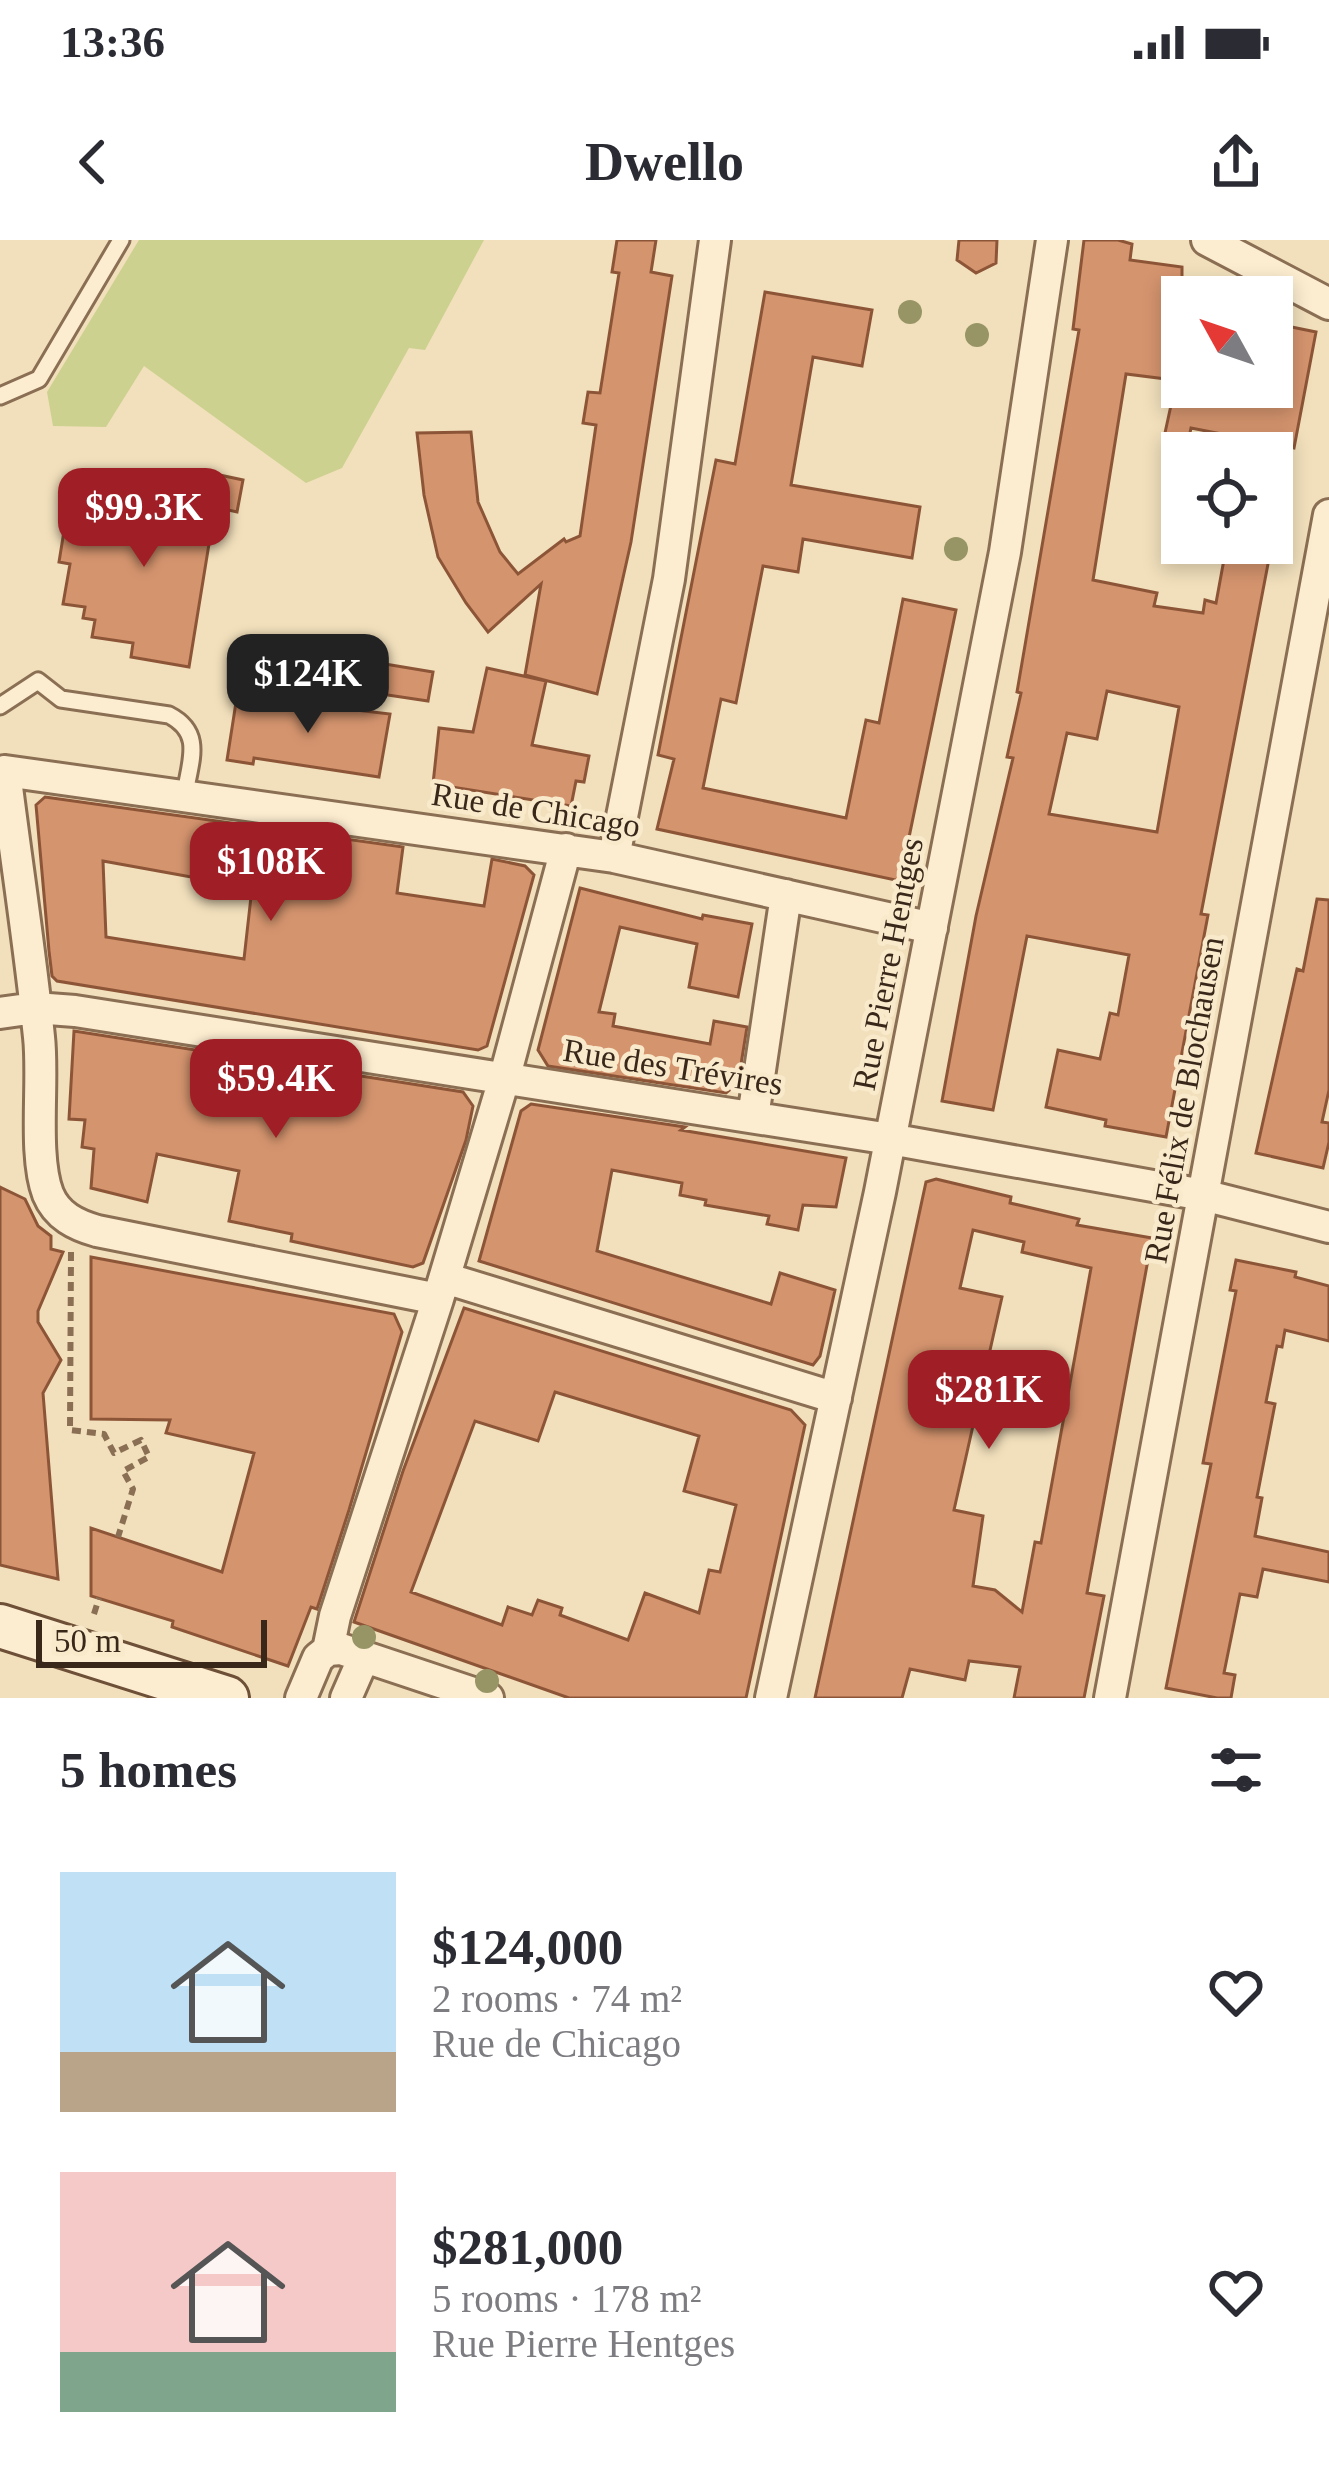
<!DOCTYPE html>
<html lang="en">
<head>
<meta charset="utf-8">
<style>
  body { margin:0; font-family:Georgia,serif; background:#f2f2f3; color:#2b2b33; height:100vh; display:flex; flex-direction:column; font-size:45px; white-space:nowrap }
  * { box-sizing:border-box; margin:0 }
  p { font-size:39px; color:#7c7c81 }
  .icon { flex:none; width:66px; height:66px; fill:none; stroke:currentColor; stroke-width:2; stroke-linecap:round; stroke-linejoin:round }
  .map { position:relative; height:1458px; overflow:hidden }
  .panel { display:flex; flex-direction:column; background:#fff; flex:1 }
  .panel>* { flex:none }
  .needle { width:78px; rotate:310deg }
  .controls { position:absolute; left:1161px; top:36px; display:grid; gap:24px }
  .controls a { display:grid; place-items:center; width:132px; height:132px; border-radius:0px; background:#fff; box-shadow:0 6px 18px #0003; font-size:60px }
  .scale { position:absolute; left:36px; bottom:30px; width:231px; box-sizing:border-box; padding-left:12px; border:6px solid #39281a; border-top:0; font-size:33px; line-height:42px; white-space:nowrap; color:#39281a; -webkit-text-stroke:9px #f9eacc; paint-order:stroke }
  .price { position:absolute; translate:-50% -102px; padding:0 27px; border-radius:24px; background:#a01e25; color:#fff; font-size:39px; line-height:78px; filter:drop-shadow(0 3px 6px #0008) }
  .price::after { content:''; position:absolute; left:50%; top:72px; width:36px; height:27px; margin-left:-18px; background:inherit; clip-path:polygon(0 0,100% 0,50% 100%) }
  .price.current { background:#222; color:#fff }
  ul { padding:0; list-style:none }
  li { display:flex; align-items:center; gap:36px; height:300px; padding:0 60px }
  li span { display:grid; place-items:center; flex:none; width:336px; height:240px; border-radius:0px; color:#555 }
  li>.icon { margin-inline-start:auto }
  span .icon { width:144px; height:144px; fill:#fffc; stroke-width:1 }
  li b { font-size:51px }
  h2 { display:flex; justify-content:space-between; align-items:center; height:144px; padding:0 60px; font-size:51px }
  .status { display:flex; justify-content:space-between; align-items:center; height:84px; padding:0 60px; background:#fff; direction:ltr }
  .status svg { height:33px; fill:currentColor }
  header { display:flex; justify-content:space-between; align-items:center; height:156px; padding:0 60px; background:#fff; font-size:54px; font-weight:800 }
  .map>svg:first-child { display:block }
</style>
</head>
<body>
<div class="status"><b>13:36</b><svg viewBox="0 0 49 12"><path d="M0 12V9h3v3zM5 12V6h3v6zM10 12V3h3v9zM15 12V0h3v12zM26 1h20v11H26zM47 4h2v5h-2z"/></svg></div>
<header><svg class="icon" aria-label="back" viewBox="0 0 24 24"><path d="M15 5l-7 7 7 7"/></svg>Dwello<svg class="icon" aria-label="share" viewBox="0 0 24 24"><path d="M12 15V3M7 8l5-5 5 5M5 13v7h14v-7"/></svg></header>
<div class="map">
<svg width="1329" height="1458" viewBox="0 0 1329 1458">
  <rect width="100%" height="100%" fill="#f2e0bc"/>
  <!-- green -->
  <path fill="#ccd18f" d="M139,0H484L425,110L409,108L342,228L306,243L144,126L106,187L53,186L47,152Z"/>
  <!-- building -->
  <path fill="#d4946e" stroke="#8d5537" stroke-width="3" fill-rule="evenodd" d="M617,0H656L651,32L672,36L631,302L597,454L525,435L541,344L488,392L466,363L438,317L424,255L417,193L471,192L478,262L500,312L518,334L564,299L566,302L580,296L596,185L583,183L588,152L600,153L619,33L612,32Z
    M959,0H997L996,23L976,33L957,20Z
    M1084,0H1118L1132,4L1130,20L1182,27V141L1126,134L1093,340L1157,353L1154,366L1203,373L1205,360L1216,363L1227,303H1272L1201,674L1208,675L1166,897L1105,886L1106,880L1046,867L1058,810L1100,819L1110,773L1118,775L1129,715L1027,696L993,870L942,861L976,676L1013,518L1007,517L1021,453L1017,452L1079,90L1073,89ZM1107,451L1179,467L1157,592L1049,574L1067,493L1097,499Z
    M765,52L872,70L862,126L813,117L791,245L920,267L912,318L803,299L798,332L763,326L736,463L721,459L703,548L846,578L866,480L879,483L903,359L956,370L900,641L657,589L674,519L658,515L716,220L735,224Z
    M1272,83L1316,92L1294,208L1191,188L1187,207L1163,202L1175,147H1272Z
    M215,234L243,240L237,272L215,267L189,427L131,417L133,403L92,397L95,380L83,378L85,367L63,364L70,324L59,322L69,260L185,279L193,243L213,247Z
    M385,424L433,432L428,461L381,454Z
    M487,428L546,441L532,505L589,516L584,542L576,541L571,566L433,544L439,488L473,492Z
    M237,456L390,474L379,537L254,518L253,524L227,520Z
    M45,557L403,607L397,653L484,666L492,619L525,626L534,635L487,806L478,810L57,741L52,736L49,711L36,565ZM103,621L252,648L244,719L106,697Z
    M580,648L702,679L703,675L752,684L738,757L689,747L697,704L620,687L599,772L615,774L613,786L710,804L714,781L747,787L738,843L726,853L548,826L538,810Z
    M1317,659L1329,660V850L1322,882L1329,883V902L1323,928L1256,913L1297,729L1303,731Z
    M74,791L463,852L473,866L466,900L423,1023L413,1027L291,1001L292,994L229,981L239,931L157,914L147,962L91,948L94,909L82,907L85,880L69,879Z
    M531,864L685,887L681,890L846,918L836,967L803,965L798,990L767,984L769,976L705,965L706,960L680,955L682,943L612,930L597,1011L771,1064L780,1033L835,1050L820,1116L813,1125L479,1021L521,871Z
    M936,939L1011,957L1010,963L1079,979L1077,985L1152,998L1087,1353L1104,1356L1084,1458H1014L1020,1427L969,1421L965,1440L910,1429L902,1458H815L926,942ZM973,990L1024,1002L1022,1012L1091,1028L1041,1303L1035,1302L1022,1372L995,1350L973,1346L983,1276L954,1270L1002,1057L960,1048Z
    M0,947L25,959L38,986L51,996V1009L63,1012L38,1071V1082L61,1120L43,1153L58,1339L0,1325Z
    M91,1017L394,1074L402,1092L349,1270L317,1369L311,1367L288,1426L172,1387L173,1381L91,1356V1288L222,1332L254,1213L166,1193L170,1180L91,1179Z
    M1236,1020L1296,1032L1295,1037L1329,1046V1101L1285,1090L1282,1107L1277,1106L1266,1162L1275,1164L1257,1257L1262,1258L1255,1296L1329,1312V1342L1263,1329L1257,1357L1240,1354L1224,1433L1235,1435L1231,1458H1217L1166,1448L1211,1224L1203,1223L1236,1051L1230,1050Z
    M464,1068L791,1170L805,1185L746,1458H569L354,1382L403,1231ZM555,1152L699,1196L684,1251L736,1265L720,1332L709,1330L699,1373L645,1353L628,1400L560,1375L562,1368L538,1360L532,1375L508,1367L502,1385L411,1352L475,1181L538,1201Z"/>
  <g fill="none" stroke-linecap="round" stroke-linejoin="round">
    <defs>
      <path id="lane" d="M0,156L39,139L121,0
        M0,466L38,441L61,459L169,475C204,493 190,521 185,554"/>
      <path id="street" d="M1207,0L1329,64
        M5,531C16,620 30,709 39,797C44,841 33,915 48,954C57,976 76,985 97,991L438,1059L505,836L566,609
        M5,531L614,617L932,688
        M614,617L669,339L715,0
        M0,773L35,768L75,771L890,899L1203,955L1329,987
        M753,877L786,655
        M445,1038L836,1158
        M328,1410L341,1409L488,1458
        M301,1458L318,1418L328,1410L335,1376L438,1059
        M346,1458L364,1417
        M771,1458L880,952L1005,312L1052,0
        M1110,1458L1329,275"/>
      <path id="secondary" d="M0,1386L227,1458"/>
    </defs>
    <!-- lane casing -->
    <use href="#lane" stroke="#8b6f54" stroke-width="21"/>
    <!-- street casing -->
    <use href="#street" stroke="#8b6f54" stroke-width="36"/>
    <!-- secondary casing -->
    <use href="#secondary" stroke="#6d5037" stroke-width="48"/>
    <!-- path -->
    <path stroke="#8b6f54" stroke-width="6" stroke-dasharray="9 6" stroke-linecap="butt" d="M71,1012L70,1190L104,1194L114,1213L141,1200L149,1217L123,1231L133,1249L118,1297
      M94,1374L99,1358"/>
    <!-- lane -->
    <use href="#lane" stroke="#fcedd0" stroke-width="15"/>
    <!-- street -->
    <use href="#street" stroke="#fcedd0" stroke-width="30"/>
    <!-- secondary -->
    <use href="#secondary" stroke="#fcedd0" stroke-width="42"/>
  </g>
  <!-- trees -->
  <g fill="#979566">
    <circle cx="910" cy="72" r="12"/>
    <circle cx="977" cy="95" r="12"/>
    <circle cx="956" cy="309" r="12"/>
    <circle cx="364" cy="1397" r="12"/>
    <circle cx="487" cy="1441" r="12"/>
  </g>
  <g text-anchor="middle" dominant-baseline="central" stroke-width="9" stroke-linejoin="round" paint-order="stroke">
    <!-- street labels -->
    <g font-size="33" fill="#39281a" stroke="#f9eacc">
      <text transform="translate(536 570) rotate(9)">Rue de Chicago</text>
      <text transform="translate(888 724) rotate(-79)">Rue Pierre Hentges</text>
      <text transform="translate(673 827) rotate(9)">Rue des Trévires</text>
      <text transform="translate(1184 860) rotate(-80)">Rue Félix de Blochausen</text>
    </g>
  </g>
</svg>
<div class="controls">
<a><svg class="needle" viewBox="-14 -14 28 28"><path d="M0-13l5 13h-10z" fill="#e53935"/><path d="M0 13l5-13h-10z" fill="#7c7c81"/></svg></a>
<a><svg class="icon" aria-label="locate" viewBox="0 0 24 24"><circle cx="12" cy="12" r="6"/><path d="M12 2v4M12 18v4M2 12h4M18 12h4"/></svg></a>
</div>
<div class="scale">50 m</div>
<b class="price" style="left:144px;top:330px">$99.3K</b>
<b class="price current" style="left:308px;top:496px">$124K</b>
<b class="price" style="left:271px;top:684px">$108K</b>
<b class="price" style="left:276px;top:901px">$59.4K</b>
<b class="price" style="left:989px;top:1212px">$281K</b>
</div>
<section class="panel">
<h2>5 homes<svg class="icon" aria-label="filters" viewBox="0 0 24 24"><path d="M4 7h16M4 17h16"/><circle cx="9" cy="7" r="2"/><circle cx="15" cy="17" r="2"/></svg></h2>
<ul>
<li><span style="background:linear-gradient(#bfe0f5 75%,#b9a48a 0)"><svg class="icon" aria-label="home" viewBox="0 0 24 24"><path d="M3 11l9-7 9 7M6 9v11h12V9"/></svg></span><div><b>$124,000</b><p>2 rooms · 74 m²</p><p>Rue de Chicago</p></div><svg class="icon" aria-label="heart" viewBox="0 0 24 24"><path d="M12 20l-8-8c-3-5 5-10 8-4 3-6 11-1 8 4z"/></svg></li>
<li><span style="background:linear-gradient(#f6c9c9 75%,#7fa58c 0)"><svg class="icon" aria-label="home" viewBox="0 0 24 24"><path d="M3 11l9-7 9 7M6 9v11h12V9"/></svg></span><div><b>$281,000</b><p>5 rooms · 178 m²</p><p>Rue Pierre Hentges</p></div><svg class="icon" aria-label="heart" viewBox="0 0 24 24"><path d="M12 20l-8-8c-3-5 5-10 8-4 3-6 11-1 8 4z"/></svg></li>
</ul>
</section>
</body>
</html>
